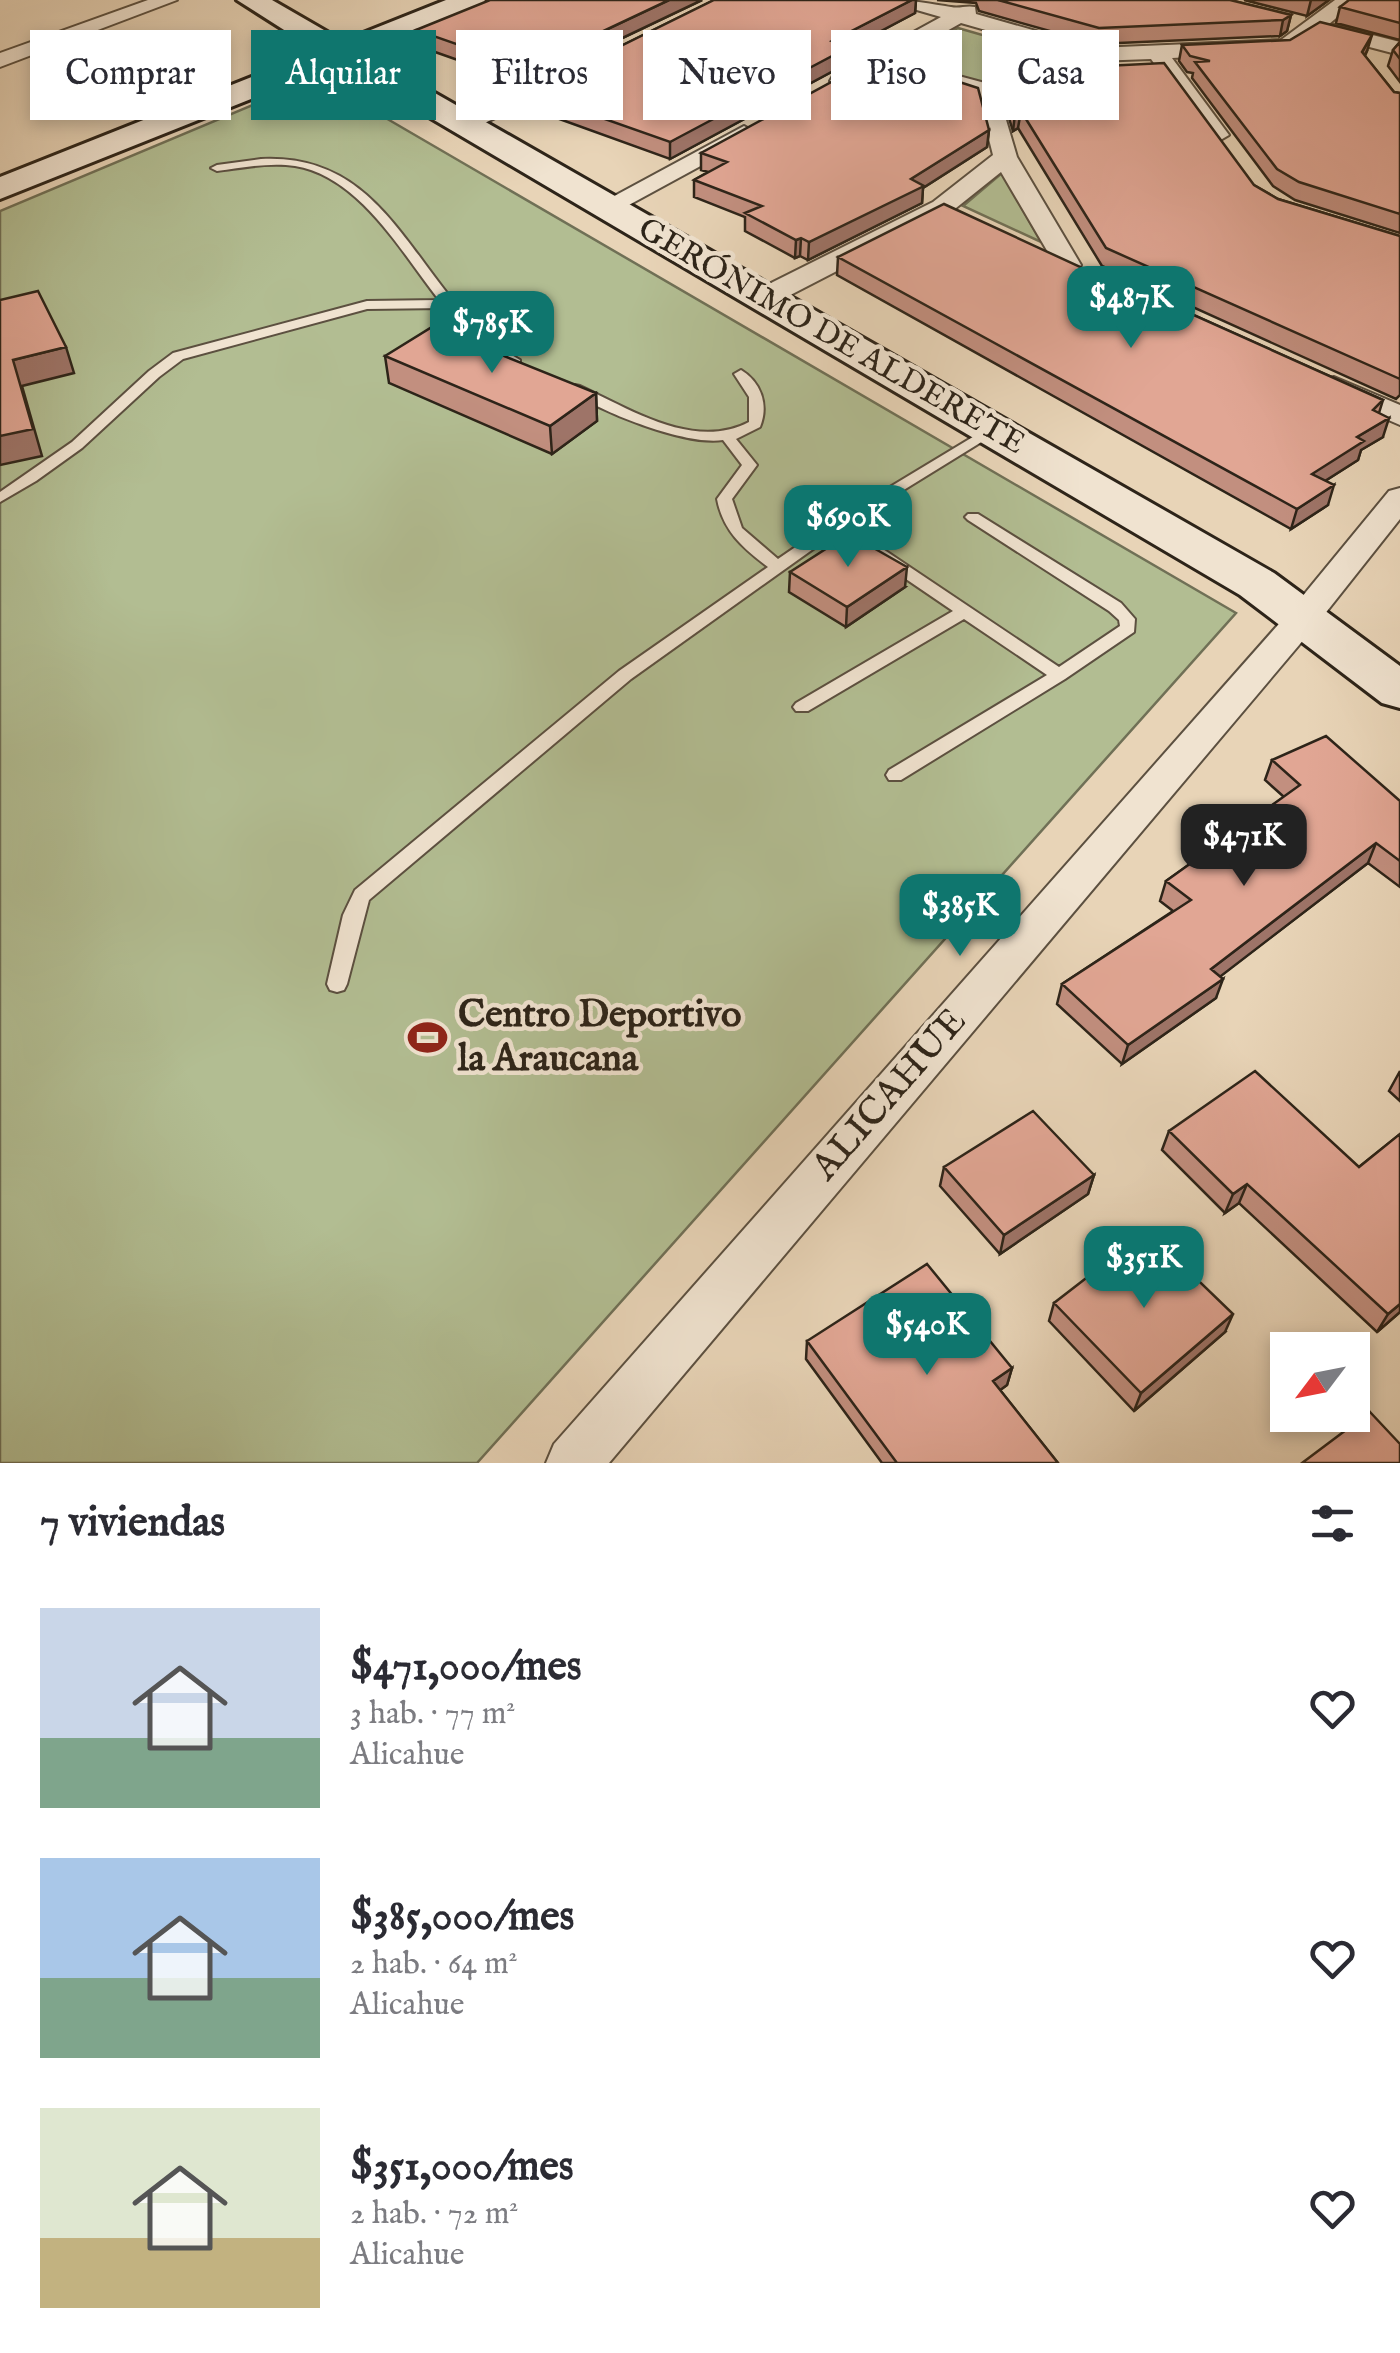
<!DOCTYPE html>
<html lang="es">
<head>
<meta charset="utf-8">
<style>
  body { margin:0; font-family:"IM FELL English",serif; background:#f2f2f3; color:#2b2b33; height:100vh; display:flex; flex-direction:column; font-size:38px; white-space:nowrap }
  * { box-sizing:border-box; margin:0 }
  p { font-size:32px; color:#7c7c81 }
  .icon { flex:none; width:55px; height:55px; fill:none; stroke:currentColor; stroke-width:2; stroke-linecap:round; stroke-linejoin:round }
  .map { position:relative; height:1463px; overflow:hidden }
  .sheet { display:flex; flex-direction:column; background:#fff; flex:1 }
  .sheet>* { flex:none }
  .hud { position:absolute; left:30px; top:30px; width:1340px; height:90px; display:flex; gap:20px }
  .needle { width:65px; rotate:238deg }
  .tools { position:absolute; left:1270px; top:1332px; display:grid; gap:20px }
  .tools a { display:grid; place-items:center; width:100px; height:100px; border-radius:0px; background:#fff; box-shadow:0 5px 15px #0003; font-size:50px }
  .price { position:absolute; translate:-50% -85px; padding:0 22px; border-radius:20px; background:#0f766e; color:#fff; font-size:32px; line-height:65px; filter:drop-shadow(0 2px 5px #0008) }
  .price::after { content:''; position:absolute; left:50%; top:60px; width:30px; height:22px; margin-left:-15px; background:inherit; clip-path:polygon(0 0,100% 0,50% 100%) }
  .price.on { background:#222; color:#fff }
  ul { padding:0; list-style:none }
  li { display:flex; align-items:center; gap:30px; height:250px; padding:0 40px }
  li span { display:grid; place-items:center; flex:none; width:280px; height:200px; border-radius:0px; color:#555 }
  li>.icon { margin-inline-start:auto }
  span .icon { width:120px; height:120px; fill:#fffc; stroke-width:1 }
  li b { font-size:42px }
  h2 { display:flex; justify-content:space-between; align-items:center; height:120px; padding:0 40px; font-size:42px }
  .pill { padding:0 35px; border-radius:0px; background:#fff; box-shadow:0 5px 15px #0003; font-size:35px; line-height:90px }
  .pill.on { background:#0f766e; color:#fff }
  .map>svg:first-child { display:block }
</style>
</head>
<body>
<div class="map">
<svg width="1400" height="1463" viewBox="0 0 1400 1463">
  <rect width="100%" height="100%" fill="#e8d4b7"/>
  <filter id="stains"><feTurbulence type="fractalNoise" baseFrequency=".002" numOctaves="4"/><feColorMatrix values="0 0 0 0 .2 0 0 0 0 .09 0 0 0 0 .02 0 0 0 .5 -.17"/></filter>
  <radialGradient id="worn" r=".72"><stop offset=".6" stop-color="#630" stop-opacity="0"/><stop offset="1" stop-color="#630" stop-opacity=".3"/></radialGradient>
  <!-- green -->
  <path fill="#b2bd92" stroke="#707056" stroke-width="2.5" d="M958,28L1080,63L1142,72L975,83L899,60Z
    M317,78L1236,613L477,1463H0V211Z
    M1002,173L1041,242L963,206Z"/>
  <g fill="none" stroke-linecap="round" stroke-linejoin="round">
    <defs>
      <path id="lane" d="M261,159C361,154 396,229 451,298C460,310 469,325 480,335C492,345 507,352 520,360V366C492,367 461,328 445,308L367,309L183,359L159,377L82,448L36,481L0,502V492L72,442L149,371L173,353L367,301L439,300C402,253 359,176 295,166C269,162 242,168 217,171L211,168L217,165Z
        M741,370C761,382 769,405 760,427L736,439L757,465L732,499L742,528L778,559L832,522L991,426L996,427V433L847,525L1059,667L1120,626L1119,620L1109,611L968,520L965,517L968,514H978L1121,603L1135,619L1134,632L1065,679L901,780H889L886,775L889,770L1047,675L964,619L808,711H796L793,707L796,703L953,611L837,532L631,679L369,900L347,984L344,990L337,992L330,990L327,984L343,915L355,890L619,671L768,567C743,548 723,531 717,499L742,465L723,440C686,446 597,411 568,389L575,385L580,386C630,409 694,451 749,422V397L734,374Z"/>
      <path id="street" d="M148,0H177L0,67V53Z
        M893,0C914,0 931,4 951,7C960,9 966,5 975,7L976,14L1096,48L1281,40L1335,0H1358L1329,24L1400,42V55L1316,33L1286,52L1172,58L1229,135L1217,142L1209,140L1151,59L1095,61L961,23L849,86H833L830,81L833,76L941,17L896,4Z
        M576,64L584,66L587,71L584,76L472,129L464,131L452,124Z
        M929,68L996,86L1017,157L1081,265L1077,271H1059L1001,172L951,212L773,304H753L749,298L753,292L933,202L993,155L978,95L921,80L918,75L921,70Z
        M744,126L756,133L752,138L616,212H598L594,207Z
        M1334,377L1400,405V425L1324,392L1319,386L1324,380Z
        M1400,488V519L1316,625L609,1463H546L554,1444L1292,609L1389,491Z"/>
      <path id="secondary" d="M237,0H272L343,41L446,0H485L481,6L365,53L1274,573L1400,666V708L1382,703L1240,595L339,64L0,199V177L317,51Z"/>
    </defs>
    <!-- lane casing -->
    <use href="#lane" stroke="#5c5040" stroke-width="4"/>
    <!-- street casing -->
    <use href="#street" stroke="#5c5040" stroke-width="4"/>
    <!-- secondary casing -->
    <use href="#secondary" stroke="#2d2419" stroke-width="6"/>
    <!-- lane -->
    <use href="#lane" fill="#f0e3d0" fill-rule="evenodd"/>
    <!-- street -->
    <use href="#street" fill="#f0e3d0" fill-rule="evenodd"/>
    <!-- secondary -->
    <use href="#secondary" fill="#f0e3d0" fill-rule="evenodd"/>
  </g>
  <!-- wall -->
  <path fill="#c28f7f" stroke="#2d2419" stroke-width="2.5" d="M702,0L526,84L418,46L416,30Z
    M714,0H916L915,13L849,48L848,63L670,159L529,108L528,92Z
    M937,0H1230L1291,15L1287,31L1280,36L1096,44L979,11L976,3Z
    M1244,0H1329L1307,16Z
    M1400,0V40L1336,23L1340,7Z
    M1400,42V82L1388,66L1393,50Z
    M1182,45L1367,51L1365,56L1394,92L1400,93V233L1295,200L1273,186L1192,78L1193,73L1187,72L1179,61Z
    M1004,71L1254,185L1278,199L1400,236V395L1396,399L1102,266L1018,128L1013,131L1008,115L1010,102L1002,87Z
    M989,130L987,147L923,188L922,203L808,260L800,256L795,258L745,231V217L694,197V180L708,172L701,170V153Z
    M838,257L1129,290V286L1383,400L1379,413L1383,437L1361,450L1358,460L1325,481L1328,505L1291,529L837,275Z
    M385,356L596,393L597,421L552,454L389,383Z
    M790,572L905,587L846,627L789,592Z
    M1272,760L1400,801V887L1368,863L1220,976L1216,998L1122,1064L1057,1004L1062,984L1173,911L1160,901L1166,881L1284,797L1265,780Z
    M1400,1071V1101L1389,1091Z
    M1169,1131L1359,1167L1400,1134V1312L1377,1332L1239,1203L1225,1213L1162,1150Z
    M944,1167L1094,1175L1088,1194L1000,1254L940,1186Z
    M1054,1303L1225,1332L1134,1411L1049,1321Z
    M807,1341L1012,1368L1007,1385L1000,1390L1058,1463H882L806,1359Z"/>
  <!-- shaded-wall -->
  <path fill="#9e7468" stroke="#2d2419" stroke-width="2.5" d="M669,0H702L526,84L525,68Z
    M912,0H916L915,13L849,48L848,63L670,159V142L832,41Z
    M1311,0H1329L1307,16Z
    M1291,15L1287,31L1280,36L1283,20Z
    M1372,35L1367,51L1357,68L1362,52Z
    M1021,111L1018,128L1013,131L1015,114Z
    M989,130L987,147L923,188L922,203L808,260L809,242Z
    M801,238L800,256L795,258L796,240Z
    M66,347L74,373L22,386L42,456L0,465V436L13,360Z
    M596,393L597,421L552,454L550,426Z
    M1389,418L1383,437L1361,450L1358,460L1306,493L1312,474L1357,437Z
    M1334,485L1328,505L1291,529L1297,509Z
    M907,567L905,587L846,627L847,607Z
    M1376,843L1368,863L1204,989L1211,969Z
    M1223,979L1216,998L1122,1064L1128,1045Z
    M1094,1175L1088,1194L1000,1254L1004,1235Z
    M1247,1184L1239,1203L1225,1213L1233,1194Z
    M1400,1304V1312L1377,1332L1388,1314Z
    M1233,1314L1225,1332L1134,1411L1141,1393Z
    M1012,1368L1007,1385L988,1399L993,1381Z"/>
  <!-- building -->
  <path fill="#e1a694" stroke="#2d2419" stroke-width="2.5" d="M490,0H669L525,68L416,30Z
    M714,0H912L832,41L849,47L670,142L528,92Z
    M998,0H1230L1291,15L1283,20L1099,28Z
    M1349,0H1400V23L1340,7Z
    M1320,22L1372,35L1362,52L1394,92L1400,93V214L1299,182L1277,169L1195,62L1210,61L1190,56L1182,45L1290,40Z
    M1400,42V59L1393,50Z
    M879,56L978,88L989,130L911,179L924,186L809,242L801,238L796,240L745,213L762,206L694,180L727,162L701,153Z
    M1164,63L1254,185L1278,199L1400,236V379L1106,248L1021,111L1015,114L1011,98L1022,102L1004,71Z
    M944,204L1132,291L1129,286L1383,400L1373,410L1389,418L1357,437L1364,441L1312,474L1334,485L1297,509L838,257Z
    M38,291L66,347L13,360L33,429L0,436V300Z
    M432,327L596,393L550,426L385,356Z
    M849,534L907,567L847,607L790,572Z
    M1326,736L1400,801V861L1376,843L1211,969L1223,979L1128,1045L1062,984L1191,900L1166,881L1300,785L1272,760Z
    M1255,1071L1359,1167L1400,1134V1304L1388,1314L1247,1184L1233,1194L1169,1131Z
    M1033,1111L1094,1175L1004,1235L944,1167Z
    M1147,1231L1233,1314L1141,1393L1054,1303Z
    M927,1264L1012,1368L993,1381L1058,1463H897L807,1341Z
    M1370,1412L1400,1444V1463H1302Z"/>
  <!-- icons -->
  <defs>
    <symbol id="stadium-bare" viewBox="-9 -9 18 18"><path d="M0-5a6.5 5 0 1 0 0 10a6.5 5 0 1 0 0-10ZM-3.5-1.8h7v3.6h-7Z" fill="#8f2418" stroke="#f0e3d0" stroke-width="2.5" paint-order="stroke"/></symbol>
  </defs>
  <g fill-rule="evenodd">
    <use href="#stadium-bare" x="400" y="1010" width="55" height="55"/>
  </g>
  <g text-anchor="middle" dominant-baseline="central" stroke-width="9" stroke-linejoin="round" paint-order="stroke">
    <!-- far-street labels -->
    <g font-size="32" fill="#2d2419" stroke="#f0e3d0">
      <text transform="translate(831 337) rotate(30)">GERÓNIMO DE ALDERETE</text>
    </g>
    <!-- poi labels -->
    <g font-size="38" font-weight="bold" fill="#2d2419" stroke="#f0e3d0" text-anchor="start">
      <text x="458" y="1016">Centro Deportivo<tspan x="458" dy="44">la Araucana</tspan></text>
    </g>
    <!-- street labels -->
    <g font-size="38" fill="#2d2419" stroke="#f0e3d0">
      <text transform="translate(890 1095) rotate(-49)">ALICAHUE</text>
    </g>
  </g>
  <rect width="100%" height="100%" filter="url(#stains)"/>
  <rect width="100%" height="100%" fill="url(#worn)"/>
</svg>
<div class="tools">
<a><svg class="needle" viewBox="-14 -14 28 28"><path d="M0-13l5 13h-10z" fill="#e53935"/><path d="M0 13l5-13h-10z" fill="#7c7c81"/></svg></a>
</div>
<b class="price" style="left:1131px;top:351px">$487K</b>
<b class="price" style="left:492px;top:376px">$785K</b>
<b class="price" style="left:848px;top:570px">$690K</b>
<b class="price on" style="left:1244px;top:889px">$471K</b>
<b class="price" style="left:960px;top:959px">$385K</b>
<b class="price" style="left:1144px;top:1311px">$351K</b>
<b class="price" style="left:927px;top:1378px">$540K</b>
<div class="hud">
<a class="pill">Comprar</a>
<a class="pill on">Alquilar</a>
<a class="pill">Filtros</a>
<a class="pill">Nuevo</a>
<a class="pill">Piso</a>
<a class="pill">Casa</a>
</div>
</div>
<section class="sheet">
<h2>7 viviendas<svg class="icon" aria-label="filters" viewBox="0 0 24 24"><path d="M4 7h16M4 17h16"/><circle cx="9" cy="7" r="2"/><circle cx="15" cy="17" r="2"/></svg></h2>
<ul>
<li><span style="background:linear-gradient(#c9d6e8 65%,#7fa58c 0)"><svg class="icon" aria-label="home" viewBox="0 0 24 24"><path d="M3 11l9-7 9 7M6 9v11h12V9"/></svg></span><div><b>$471,000/mes</b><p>3 hab. · 77 m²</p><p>Alicahue</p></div><svg class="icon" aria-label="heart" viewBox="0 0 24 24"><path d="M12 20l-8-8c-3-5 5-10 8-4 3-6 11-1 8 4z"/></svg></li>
<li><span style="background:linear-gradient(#a9c7e8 60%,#7fa58c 0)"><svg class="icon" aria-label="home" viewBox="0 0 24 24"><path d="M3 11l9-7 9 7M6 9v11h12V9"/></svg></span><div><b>$385,000/mes</b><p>2 hab. · 64 m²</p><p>Alicahue</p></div><svg class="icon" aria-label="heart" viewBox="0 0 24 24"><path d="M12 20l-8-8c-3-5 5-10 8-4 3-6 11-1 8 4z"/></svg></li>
<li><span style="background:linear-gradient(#dfe7d0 65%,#c2b280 0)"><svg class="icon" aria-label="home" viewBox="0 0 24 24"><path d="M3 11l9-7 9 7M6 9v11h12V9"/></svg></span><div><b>$351,000/mes</b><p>2 hab. · 72 m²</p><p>Alicahue</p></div><svg class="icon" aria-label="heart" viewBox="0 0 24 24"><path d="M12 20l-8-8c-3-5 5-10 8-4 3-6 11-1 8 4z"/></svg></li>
</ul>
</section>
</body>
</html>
